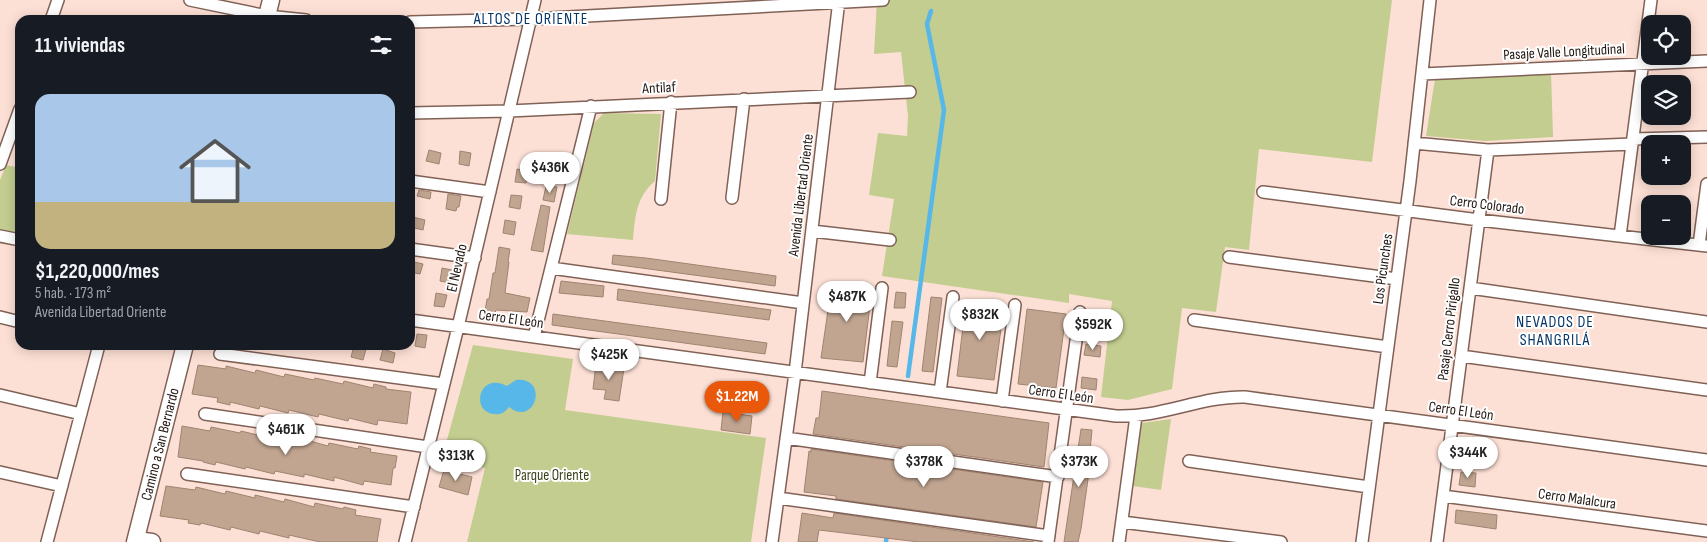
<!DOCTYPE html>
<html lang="es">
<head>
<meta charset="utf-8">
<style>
  body { margin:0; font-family:"Sofia Sans Condensed",sans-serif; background:#242831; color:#f1f3f6; height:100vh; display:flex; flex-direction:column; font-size:19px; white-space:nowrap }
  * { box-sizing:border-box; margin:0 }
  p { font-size:16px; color:#9ea1a6 }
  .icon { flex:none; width:28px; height:28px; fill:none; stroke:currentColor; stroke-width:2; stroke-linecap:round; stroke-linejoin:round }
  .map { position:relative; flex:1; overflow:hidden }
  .drawer { position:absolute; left:15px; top:15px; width:400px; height:335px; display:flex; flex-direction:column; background:#171b24; border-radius:15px; box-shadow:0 2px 12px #0003 }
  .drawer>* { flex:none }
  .fabs { position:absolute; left:1641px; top:15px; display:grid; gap:10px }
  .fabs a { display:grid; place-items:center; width:50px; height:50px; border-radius:10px; background:#171b24; box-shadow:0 2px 12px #0003; font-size:25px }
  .price { position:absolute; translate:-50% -42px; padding:0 11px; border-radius:18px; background:#fff; color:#222; font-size:16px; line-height:32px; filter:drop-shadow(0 1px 2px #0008) }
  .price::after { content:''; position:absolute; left:50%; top:30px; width:15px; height:11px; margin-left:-8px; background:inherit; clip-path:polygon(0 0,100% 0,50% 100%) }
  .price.active { background:#ea580c; color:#fff }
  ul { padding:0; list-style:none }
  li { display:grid; align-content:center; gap:10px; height:265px; padding:0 20px }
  li span { display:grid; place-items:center; height:155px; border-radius:15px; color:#555 }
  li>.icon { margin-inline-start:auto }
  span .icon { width:90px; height:90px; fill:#fffc; stroke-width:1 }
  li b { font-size:21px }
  h2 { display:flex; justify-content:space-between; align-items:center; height:60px; padding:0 20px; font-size:21px }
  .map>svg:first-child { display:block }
</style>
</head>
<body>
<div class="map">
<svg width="1707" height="542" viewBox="0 0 1707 542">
  <rect width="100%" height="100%" fill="#fde0d5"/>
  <!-- green -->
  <path fill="#c2cd8f" d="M877,0H1392L1372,162L1259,149L1249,250L1225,247L1216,312L1182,308L1172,389L1128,400L1101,397L1112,301L1069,294V303L882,276L894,199L869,195L878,133L907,136L908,116L901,52L874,54Z
    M1551,71L1553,137L1485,141L1426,136L1435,79Z
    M604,113L661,114L655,181C636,197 635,217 633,240L567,234L594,123Z
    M6,165L20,168V236L0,231V180Z
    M473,345L573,359L565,410L766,438L751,542H467L485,468L442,458Z
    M1171,419L1161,490L1133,486L1142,423Z"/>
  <!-- water -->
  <path fill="#57b7e8" d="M516,380C550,377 535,428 509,407C505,412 501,415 495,414C470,413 478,371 507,386Z"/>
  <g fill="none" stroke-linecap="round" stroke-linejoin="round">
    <!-- stream -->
    <path stroke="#57b7e8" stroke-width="4.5" d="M908,376L944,110L927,24L931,11
      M886,542L887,532"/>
  </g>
  <!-- building -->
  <path fill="#c1a591" stroke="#9f8470" d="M429,150L441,153L439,164L426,161Z
    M460,151L471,153L469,166L459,164Z
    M517,169L528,171L526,183L515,182Z
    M546,186L557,187L554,202L543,200Z
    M419,190L431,192L430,199L417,196Z
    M448,194L461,196L459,207H457L456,211L446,209Z
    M511,195L522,196L520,209L509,207Z
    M541,205L550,207L543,252L531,250Z
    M413,217L425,220L423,230L410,227Z
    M505,220L516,222L514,235L503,233Z
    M499,247L510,249L508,262H509L505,293L530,298L527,312L496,310L495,313L485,311L487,299H489L493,273H495Z
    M613,255L646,258L776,276L775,286L612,264Z
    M410,261L423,264L420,274L410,272Z
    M442,268L452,270L450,283L440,281Z
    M561,281L604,286L603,297L559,293Z
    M832,283L872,289L863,362L821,358Z
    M618,289L771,310L769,320L617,300Z
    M896,292L906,293L905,308H894Z
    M436,293L447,295L444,307L434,306Z
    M931,297L942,298L933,372L922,371Z
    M966,302L1004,307L994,380L957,376Z
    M1027,309L1066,314L1056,388L1018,384Z
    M1089,310L1105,312L1104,322L1088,320Z
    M553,314L767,343L765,354L552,325Z
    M892,321L903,322L897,367L887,366Z
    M417,334L427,335L425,348L415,346Z
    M1086,344L1101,346L1100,357L1084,355Z
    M354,346L366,349L363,360L351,357Z
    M383,349L395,353L393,363L380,360Z
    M596,364L624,368L619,401L604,399L606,390L593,389Z
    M198,365L226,369V366L255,373L256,370L284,377L285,374L314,380L315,378L343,384L344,381L373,388L374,384L386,387V389L411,392L407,424L378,420L377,425L349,418L348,421L319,414L318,417L289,410L288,413L260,406L259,409L230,402V405L217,402L218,398L192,394Z
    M1082,377L1097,379L1096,390L1081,388Z
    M822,391L1049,423L1044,467L813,434L816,418H819Z
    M723,412L752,416L750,434L721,430Z
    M182,426L210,431L211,427L240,433L241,431L270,438V434L299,441V438L328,446L329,443L358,449L359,446L371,449L370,452L397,456L395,468H393L391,485L364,481L363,485L334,477V481L304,474V477L275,471L274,474L246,467L245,469L216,462L215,465L203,462V461L178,457Z
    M1081,429L1092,430L1090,451H1092L1081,529L1078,542H1064Z
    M811,449L1043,482L1036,527L836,499V496L804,492L809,451L811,452Z
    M444,470L472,477L468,495L439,487Z
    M1461,472L1476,473L1475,487L1459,485Z
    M166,486L195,490L196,487L225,494L226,491L255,498V495L284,502L285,499L314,507L315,503L343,509L344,507L356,510L355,515L381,519L377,542H320L289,535V538L260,531L259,534L231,527L230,530L201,523L200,525L188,523L189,520L160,516Z
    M1456,510L1497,515L1496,529L1455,523Z
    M802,513L833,518L834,513L1034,542H919L819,530L817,542H798Z"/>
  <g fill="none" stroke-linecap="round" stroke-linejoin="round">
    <defs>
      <path id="street" d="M190,0L267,16L306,20
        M51,20L58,0
        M410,22L531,19L883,0
        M1422,74L1707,61
        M410,113L509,111L910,92
        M1633,139L1707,137
        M1414,143L1488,150L1632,144
        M0,164L20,109
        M410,181L490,192
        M1263,192L1479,220L1707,246
        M732,198L744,99
        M661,199L671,102
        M812,231L890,240
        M0,236L20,240
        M1620,236L1651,0
        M1699,245L1707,184
        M410,249L475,258
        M1229,257L1397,279
        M551,268L803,303
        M1470,288L1707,322
        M0,317L20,322
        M410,320L1116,416C1161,418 1201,396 1245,397L1707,460
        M1194,320L1388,347
        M1077,331L1103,334
        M534,337L591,106
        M220,354L444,384
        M1461,356L1707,390
        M870,383L882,288
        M940,392L953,297
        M0,395L81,414
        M1002,401L1015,305
        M205,414L428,447
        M786,438L1058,477
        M1189,461L1369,487
        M0,472L62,486
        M187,474L414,507
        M1443,496L1707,531
        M778,498L1049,536
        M1122,522L1281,542
        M47,542L99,345
        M405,542L458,327L535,0
        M772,542L795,373L839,0
        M1048,542L1080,312
        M1119,542L1136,416
        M1362,542L1410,181L1430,0
        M1437,542L1488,150"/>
      <g id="secondary">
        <path d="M266,20L271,0"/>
        <path d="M136,540L152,542"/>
        <path id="s1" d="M135,542L185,345"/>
      </g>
    </defs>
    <!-- street casing -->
    <use href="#street" stroke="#806156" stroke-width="14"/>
    <!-- secondary casing -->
    <use href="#secondary" stroke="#806156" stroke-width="19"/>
    <!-- street -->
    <use href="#street" stroke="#fff" stroke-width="11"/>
    <!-- secondary -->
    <use href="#secondary" stroke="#fff" stroke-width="16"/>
  </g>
  <g text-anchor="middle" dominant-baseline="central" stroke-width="4" stroke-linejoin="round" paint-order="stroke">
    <!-- street labels -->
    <g font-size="15" fill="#231712" stroke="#fff">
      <text transform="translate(1564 52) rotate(-3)">Pasaje Valle Longitudinal</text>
      <text transform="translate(659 88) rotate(-3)">Antilaf</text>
      <text transform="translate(801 195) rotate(-83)">Avenida Libertad Oriente</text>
      <text transform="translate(1487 205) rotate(7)">Cerro Colorado</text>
      <text transform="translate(457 268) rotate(-77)">El Nevado</text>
      <text transform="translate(1383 269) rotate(-82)">Los Picunches</text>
      <text transform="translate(511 319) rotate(8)">Cerro El León</text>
      <text transform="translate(1449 329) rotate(-83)">Pasaje Cerro Pirigallo</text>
      <text transform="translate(1061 394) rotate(8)">Cerro El León</text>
      <text transform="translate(1461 411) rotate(8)">Cerro El León</text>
      <text stroke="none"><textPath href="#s1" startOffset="101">Camino a San Bernardo</textPath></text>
      <text transform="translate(1577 499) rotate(8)">Cerro Malalcura</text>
    </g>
    <!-- park labels -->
    <g font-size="15" fill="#3c421c" stroke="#fff">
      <text x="552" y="475">Parque Oriente</text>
    </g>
    <!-- neighbourhood labels -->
    <g font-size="16" letter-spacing="1" fill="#063668" stroke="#fff">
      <text x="531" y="19">ALTOS DE ORIENTE</text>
      <text x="1555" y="322">NEVADOS DE<tspan x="1555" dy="18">SHANGRILÁ</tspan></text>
    </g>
  </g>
</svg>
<div class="fabs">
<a><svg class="icon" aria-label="locate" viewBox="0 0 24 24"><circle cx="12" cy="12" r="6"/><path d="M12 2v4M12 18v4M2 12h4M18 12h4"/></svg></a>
<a><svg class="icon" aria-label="layers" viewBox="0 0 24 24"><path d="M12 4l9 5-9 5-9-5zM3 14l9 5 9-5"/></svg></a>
<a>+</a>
<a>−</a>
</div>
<b class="price" style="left:550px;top:194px">$436K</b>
<b class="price" style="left:847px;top:323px">$487K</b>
<b class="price" style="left:980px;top:341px">$832K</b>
<b class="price" style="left:1093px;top:351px">$592K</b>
<b class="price" style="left:609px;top:381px">$425K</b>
<b class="price active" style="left:737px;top:423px">$1.22M</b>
<b class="price" style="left:286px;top:456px">$461K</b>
<b class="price" style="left:1468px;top:479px">$344K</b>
<b class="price" style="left:456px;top:482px">$313K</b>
<b class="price" style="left:924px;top:488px">$378K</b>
<b class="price" style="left:1079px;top:488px">$373K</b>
<section class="drawer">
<h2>11 viviendas<svg class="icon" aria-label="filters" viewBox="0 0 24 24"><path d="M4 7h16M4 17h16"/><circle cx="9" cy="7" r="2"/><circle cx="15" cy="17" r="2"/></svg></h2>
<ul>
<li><span style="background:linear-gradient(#a9c7e8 70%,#c2b280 0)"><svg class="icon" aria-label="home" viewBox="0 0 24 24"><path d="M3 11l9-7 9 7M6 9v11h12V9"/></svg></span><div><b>$1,220,000/mes</b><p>5 hab. · 173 m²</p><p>Avenida Libertad Oriente</p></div></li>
</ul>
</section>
</div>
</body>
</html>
